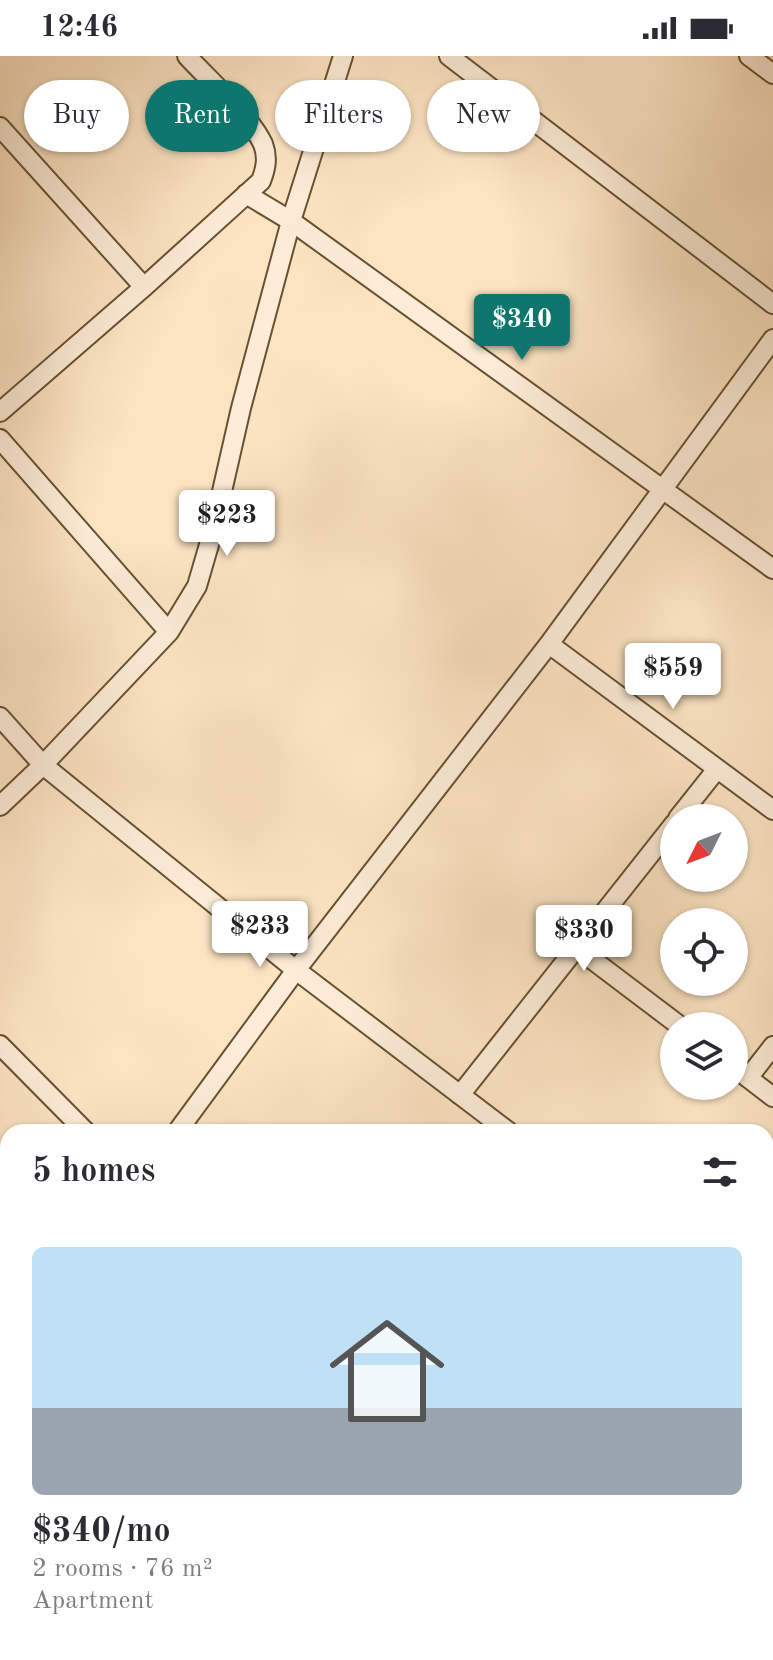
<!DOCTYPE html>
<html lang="en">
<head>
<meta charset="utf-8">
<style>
  body { margin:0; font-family:"Old Standard TT",serif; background:#f2f2f3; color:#2b2b33; height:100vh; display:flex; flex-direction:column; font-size:30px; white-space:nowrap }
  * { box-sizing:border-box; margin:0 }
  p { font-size:26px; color:#7c7c81 }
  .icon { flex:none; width:44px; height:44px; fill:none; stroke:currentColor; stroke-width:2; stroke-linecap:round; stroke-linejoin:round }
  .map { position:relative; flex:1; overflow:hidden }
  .details { position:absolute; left:0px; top:1068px; width:774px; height:536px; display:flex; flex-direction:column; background:#fff; border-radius:24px 24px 0 0; box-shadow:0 2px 6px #0004 }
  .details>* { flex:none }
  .top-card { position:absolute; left:24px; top:24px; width:726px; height:72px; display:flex; gap:16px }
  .needle { width:52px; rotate:228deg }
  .tools { position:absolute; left:660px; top:748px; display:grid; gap:16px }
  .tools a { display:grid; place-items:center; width:88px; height:88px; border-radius:50%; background:#fff; box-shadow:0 2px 6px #0004; font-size:40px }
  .price { position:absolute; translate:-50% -68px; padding:0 18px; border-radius:8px; background:#fff; color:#222; font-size:26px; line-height:52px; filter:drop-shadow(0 2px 4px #0008) }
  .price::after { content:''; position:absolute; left:50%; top:48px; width:24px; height:18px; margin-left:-12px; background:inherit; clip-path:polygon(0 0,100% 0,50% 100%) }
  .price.selected { background:#0f766e; color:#fff }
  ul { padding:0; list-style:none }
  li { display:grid; align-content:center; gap:16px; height:424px; padding:0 32px }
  li span { display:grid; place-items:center; height:248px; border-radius:12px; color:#555 }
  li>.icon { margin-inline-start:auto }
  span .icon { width:144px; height:144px; fill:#fffc; stroke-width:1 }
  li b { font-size:34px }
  h2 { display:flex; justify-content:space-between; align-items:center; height:96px; padding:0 32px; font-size:34px }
  .tag { padding:0 28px; border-radius:36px; background:#fff; box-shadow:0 2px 6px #0004; font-size:28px; line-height:72px }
  .tag.selected { background:#0f766e; color:#fff }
  .status { display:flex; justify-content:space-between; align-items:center; height:56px; padding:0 40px; background:#fff; direction:ltr }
  .status svg { height:22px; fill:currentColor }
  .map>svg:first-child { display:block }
</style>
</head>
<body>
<div class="status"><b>12:46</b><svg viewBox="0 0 49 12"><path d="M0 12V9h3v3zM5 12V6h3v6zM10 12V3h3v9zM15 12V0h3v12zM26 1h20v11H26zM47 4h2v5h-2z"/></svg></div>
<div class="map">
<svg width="773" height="1604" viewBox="0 0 773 1604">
  <rect width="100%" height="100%" fill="#fce4c3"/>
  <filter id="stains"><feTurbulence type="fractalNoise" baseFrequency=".0025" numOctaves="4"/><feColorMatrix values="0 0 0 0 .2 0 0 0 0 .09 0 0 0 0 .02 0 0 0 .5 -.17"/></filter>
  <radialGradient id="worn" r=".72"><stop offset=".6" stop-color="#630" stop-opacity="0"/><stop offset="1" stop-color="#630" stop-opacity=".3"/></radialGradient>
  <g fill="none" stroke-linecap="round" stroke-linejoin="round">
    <defs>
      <path id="minor" d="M449,0L773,248
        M749,0L773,18
        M0,71L144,231
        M246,138L291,165L773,513
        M0,356L144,231L261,125C266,112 268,101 263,88C251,61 208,23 187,0
        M0,383L169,576
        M549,588L773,754
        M0,661L43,709L296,914L509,1076
        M0,750L43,709L169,576L197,530L213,475L241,352L291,165L343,0
        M678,762L717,713
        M577,892L680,970
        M0,989L86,1076
        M734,1011L773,1041
        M748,1022L773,990
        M460,1039L674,768
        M177,1076L296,914L549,588L773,283
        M766,1270L773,1275
        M0,1277L8,1283
        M0,1309L8,1298
        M766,1360L773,1350
        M766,1444L773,1450
        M0,1515L8,1521
        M110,1596L121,1604
        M459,1596L469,1604
        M583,1604L589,1596"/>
    </defs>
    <!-- minor casing -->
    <use href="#minor" stroke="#685031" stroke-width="22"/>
    <!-- minor -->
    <use href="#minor" stroke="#fdedd8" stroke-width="18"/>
  </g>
  <rect width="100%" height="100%" filter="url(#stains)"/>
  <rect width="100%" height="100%" fill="url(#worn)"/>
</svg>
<div class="tools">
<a><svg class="needle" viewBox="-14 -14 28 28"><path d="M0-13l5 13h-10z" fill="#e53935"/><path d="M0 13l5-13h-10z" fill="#7c7c81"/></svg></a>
<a><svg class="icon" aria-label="locate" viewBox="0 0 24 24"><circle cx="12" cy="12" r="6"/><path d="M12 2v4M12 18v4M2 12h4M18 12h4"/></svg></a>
<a><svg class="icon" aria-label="layers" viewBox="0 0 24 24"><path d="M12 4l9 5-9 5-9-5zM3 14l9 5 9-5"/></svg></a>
</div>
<b class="price selected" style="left:522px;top:306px">$340</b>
<b class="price" style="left:227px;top:502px">$223</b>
<b class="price" style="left:673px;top:655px">$559</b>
<b class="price" style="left:260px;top:913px">$233</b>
<b class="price" style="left:584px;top:917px">$330</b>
<div class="top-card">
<a class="tag">Buy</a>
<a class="tag selected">Rent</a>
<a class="tag">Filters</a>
<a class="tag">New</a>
</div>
<section class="details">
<h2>5 homes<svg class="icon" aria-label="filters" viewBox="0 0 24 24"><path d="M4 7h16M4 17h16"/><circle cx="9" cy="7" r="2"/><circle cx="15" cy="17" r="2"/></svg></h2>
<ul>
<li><span style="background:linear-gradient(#bfe0f5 65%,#9aa5b1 0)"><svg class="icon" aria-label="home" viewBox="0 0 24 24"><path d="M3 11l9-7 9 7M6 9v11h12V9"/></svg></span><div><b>$340/mo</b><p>2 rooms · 76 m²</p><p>Apartment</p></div></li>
</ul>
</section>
</div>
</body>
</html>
